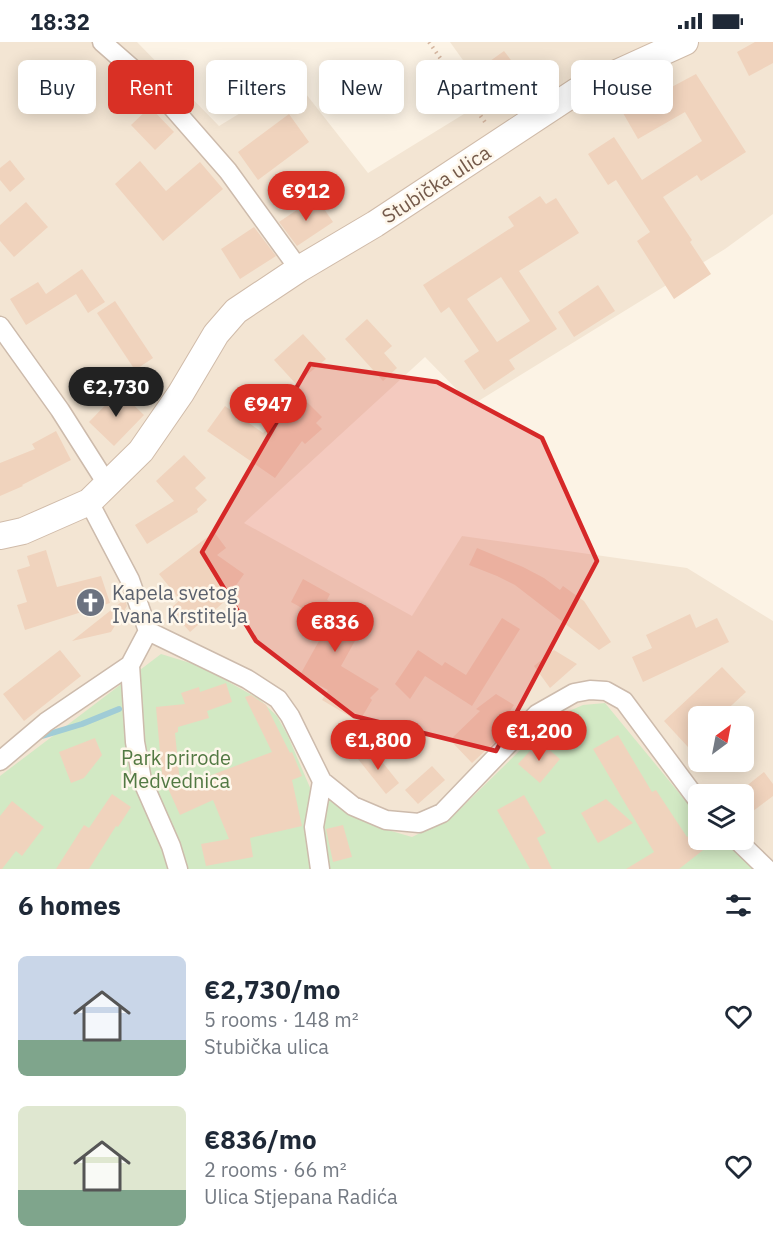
<!DOCTYPE html>
<html lang="en">
<head>
<meta charset="utf-8">
<style>
  body { margin:0; font-family:"IBM Plex Sans",sans-serif; background:#f2f2f3; color:#1f2937; height:100vh; display:flex; flex-direction:column; font-size:22px; white-space:nowrap }
  * { box-sizing:border-box; margin:0 }
  p { font-size:20px; color:#747a83 }
  .icon { flex:none; width:33px; height:33px; fill:none; stroke:currentColor; stroke-width:2; stroke-linecap:round; stroke-linejoin:round }
  .map { position:relative; height:827px; overflow:hidden }
  .drawer { display:flex; flex-direction:column; background:#fff; flex:1 }
  .drawer>* { flex:none }
  .guide { position:absolute; left:18px; top:18px; width:738px; height:54px; display:flex; gap:12px }
  .needle { width:39px; rotate:32deg }
  .fabs { position:absolute; left:688px; top:664px; display:grid; gap:12px }
  .fabs a { display:grid; place-items:center; width:66px; height:66px; border-radius:9px; background:#fff; box-shadow:0 3px 15px #0003; font-size:30px }
  .price { position:absolute; translate:-50% -51px; padding:0 14px; border-radius:21px; background:#d93025; color:#fff; font-size:20px; line-height:39px; filter:drop-shadow(0 2px 3px #0008) }
  .price::after { content:''; position:absolute; left:50%; top:36px; width:18px; height:14px; margin-left:-9px; background:inherit; clip-path:polygon(0 0,100% 0,50% 100%) }
  .price.on { background:#222; color:#fff }
  ul { padding:0; list-style:none }
  li { display:flex; align-items:center; gap:18px; height:150px; padding:0 18px }
  li span { display:grid; place-items:center; flex:none; width:168px; height:120px; border-radius:9px; color:#555 }
  li>.icon { margin-inline-start:auto }
  span .icon { width:72px; height:72px; fill:#fffc; stroke-width:1 }
  li b { font-size:26px }
  h2 { display:flex; justify-content:space-between; align-items:center; height:72px; padding:0 18px; font-size:26px }
  .tag { padding:0 21px; border-radius:9px; background:#fff; box-shadow:0 3px 15px #0003; font-size:21px; line-height:54px }
  .tag.on { background:#d93025; color:#fff }
  .status { display:flex; justify-content:space-between; align-items:center; height:42px; padding:0 30px; background:#fff; direction:ltr }
  .status svg { height:16px; fill:currentColor }
  .map>svg:first-child { display:block }
</style>
</head>
<body>
<div class="status"><b>18:32</b><svg viewBox="0 0 49 12"><path d="M0 12V9h3v3zM5 12V6h3v6zM10 12V3h3v9zM15 12V0h3v12zM26 1h20v11H26zM47 4h2v5h-2z"/></svg></div>
<div class="map">
<svg width="773" height="827" viewBox="0 0 773 827">
  <rect width="100%" height="100%" fill="#fcf3e5"/>
  <!-- residential -->
  <path fill="#f3e5d3" fill-rule="evenodd" d="M0,0H137L219,84L295,38L368,131L490,56L450,0H773V172L725,207L472,363L425,315L244,481L412,574L462,494L687,526L773,579V827H0ZM699,675H744V720H699ZM699,753H744V798H699Z"/>
  <!-- green -->
  <path fill="#d2e9c4" d="M161,612L200,624L259,657L277,674L288,694L311,748L374,784L412,795L451,776L553,676L583,663L605,661L699,775V798H721L755,827H0V734Z"/>
  <g fill="none" stroke-linecap="round" stroke-linejoin="round">
    <!-- stream -->
    <path stroke="#a0ccd6" stroke-width="6" d="M39,695L82,682L119,667"/>
  </g>
  <!-- building -->
  <path fill="#f0d3bd" fill-rule="evenodd" d="M755,0H773V21L749,34L737,10Z
    M504,9L528,40L503,59L479,27Z
    M696,32L746,110L701,139L697,133L663,155L692,198L690,200L711,232L674,257L637,199L650,190L616,138L608,143L588,112L614,95L642,138L702,99L685,70L638,97L623,71Z
    M150,65L174,90L155,108L131,83Z
    M289,72L309,100L258,138L238,110Z
    M10,118L25,137L10,150L0,138V126Z
    M140,119L166,149L200,120L223,147L163,199L115,142Z
    M540,154L546,162L556,156L579,191L519,229L557,287L509,318L515,327L484,348L464,319L479,309L449,265L441,271L423,243L514,184L508,175ZM501,235L530,279L497,300L467,257Z
    M316,155L333,180L297,204L279,180Z
    M26,160L48,185L14,215L0,199V183Z
    M254,185L276,214L240,237L221,207Z
    M82,227L105,260L88,271L76,252L26,283L10,257L38,240L46,252Z
    M598,243L615,269L574,295L558,270Z
    M115,259L153,316L135,328L97,271Z
    M367,277L392,304L384,311L397,326L383,339L345,297Z
    M303,292L326,317L296,342L274,318Z
    M119,349L144,373L114,404L89,380Z
    M301,354L322,375L316,381L322,387L305,402L302,399L275,436L207,389L225,364L263,391Z
    M56,389L71,418L22,443L23,444L0,454V421L35,407L32,402Z
    M184,413L206,436L195,446L207,458L197,467L198,470L147,502L135,483L174,459L156,439Z
    M214,490L226,506L217,513L244,532L225,559L190,590L170,567L180,558L159,532Z
    M477,506L523,525L544,536L560,548L563,544L584,559L611,600L599,608L515,543L497,534L469,523Z
    M46,508L57,545L101,534L110,561L25,588L17,563L27,560L17,528L30,524L27,514Z
    M303,537L330,552L327,558L366,579L341,624L379,647L370,656L372,658L359,680L322,658L328,648L300,633L329,581L291,560Z
    M125,557L127,564L111,590L72,599Z
    M690,572L696,586L717,576L729,600L643,640L632,615L652,606L646,593Z
    M502,576L520,587L472,664L425,634L410,657L395,642L418,608L442,624L445,620L466,633Z
    M60,608L81,634L24,679L3,652Z
    M554,608L577,622L550,646L534,624Z
    M722,625L746,650L719,675H699V694L688,705L664,679Z
    M226,641L232,660L207,669L209,676L178,685V690L175,691L180,741L194,734L196,739L272,710L245,655L251,653L266,663L290,711L292,710L302,734L292,738L302,784L250,796L253,815L206,824L201,802L229,797L213,758L180,773L162,733L156,665L185,662L181,651L199,645L200,650Z
    M496,652L514,663L496,691L500,695L472,721L450,698L480,669L476,667Z
    M618,693L652,750L656,748L687,795L699,786V798H716L679,827H626L654,810L593,707Z
    M95,696L102,713L84,736L71,741L59,710Z
    M539,699L560,717L540,741L518,722Z
    M371,706L399,741L386,752L358,717Z
    M432,724L445,738L418,762L405,748Z
    M764,730L773,742V754L744,776V753H735Z
    M112,752L131,765L118,785L116,784L89,827H56L84,783L89,786Z
    M524,753L546,791L537,796L552,827H530L497,768Z
    M606,757L633,781L598,801L581,771Z
    M12,759L44,785L22,814L16,809L2,827H0V774Z
    M343,783L352,815L333,820L326,787Z"/>
  <g fill="none" stroke-linecap="round" stroke-linejoin="round">
    <defs>
      <path id="street" d="M102,0L158,49L228,129L299,227
        M0,284L60,368L107,442
        M148,589L247,637L278,657L290,674L322,739L353,764L386,778L419,781L442,771L537,672L574,651L590,648L606,649L624,659L699,760
        M130,623L135,700L142,738L171,804L178,827
        M0,719L46,680L130,623L148,589L130,538L89,460
        M737,798L767,827
        M320,827L314,785L322,739"/>
      <path id="secondary" d="M0,494L23,489L89,460L141,409L181,351L216,292L236,269L299,227L375,182L577,49L685,0"/>
    </defs>
    <!-- street casing -->
    <use href="#street" stroke="#cdbbac" stroke-width="21"/>
    <!-- secondary casing -->
    <use href="#secondary" stroke="#d0bba9" stroke-width="28"/>
    <!-- path -->
    <path stroke="#d5b6a0" stroke-width="4" stroke-dasharray="1.5 4.5" stroke-linecap="butt" d="M429,0L487,83"/>
    <!-- street -->
    <use href="#street" stroke="#fff" stroke-width="18"/>
    <!-- secondary -->
    <use href="#secondary" stroke="#fff" stroke-width="26"/>
  </g>
  <!-- marked area -->
  <path fill="#d62828" fill-opacity="0.2" stroke="#d62828" stroke-width="4.5" stroke-linejoin="round" d="M310,322L437,340L542,396L597,519L496,709L354,674L256,599L202,510Z"/>
  <!-- icons -->
  <defs>
    <symbol id="church-disc" viewBox="-11 -11 22 22"><circle r="9.5" fill="#6b7280" stroke="#fef7eb"/><path d="M-1.2-6h2.4v3.5h3.3v2.4h-3.3V6h-2.4V-.1h-3.3v-2.4h3.3Z" fill="#fff"/></symbol>
  </defs>
  <g fill-rule="evenodd">
    <use href="#church-disc" x="74" y="544" width="33" height="33"/>
  </g>
  <g text-anchor="middle" dominant-baseline="central" stroke-width="5" stroke-linejoin="round" paint-order="stroke">
    <!-- street labels -->
    <g font-size="20" fill="#745a4b" stroke="#fef7eb">
      <text transform="translate(436 142) rotate(-33)">Stubička ulica</text>
    </g>
    <!-- worship labels -->
    <g font-size="20" fill="#5b616d" stroke="#fef7eb" text-anchor="start">
      <text x="112" y="550">Kapela svetog<tspan x="112" dy="23">Ivana Krstitelja</tspan></text>
    </g>
    <!-- park labels -->
    <g font-size="20" fill="#527943" stroke="#fef7eb">
      <text x="176" y="715">Park prirode<tspan x="176" dy="23">Medvednica</tspan></text>
    </g>
  </g>
</svg>
<div class="fabs">
<a><svg class="needle" viewBox="-14 -14 28 28"><path d="M0-13l5 13h-10z" fill="#e53935"/><path d="M0 13l5-13h-10z" fill="#747a83"/></svg></a>
<a><svg class="icon" aria-label="layers" viewBox="0 0 24 24"><path d="M12 4l9 5-9 5-9-5zM3 14l9 5 9-5"/></svg></a>
</div>
<b class="price" style="left:306px;top:180px">€912</b>
<b class="price on" style="left:116px;top:376px">€2,730</b>
<b class="price" style="left:268px;top:393px">€947</b>
<b class="price" style="left:335px;top:611px">€836</b>
<b class="price" style="left:539px;top:720px">€1,200</b>
<b class="price" style="left:378px;top:729px">€1,800</b>
<div class="guide">
<a class="tag">Buy</a>
<a class="tag on">Rent</a>
<a class="tag">Filters</a>
<a class="tag">New</a>
<a class="tag">Apartment</a>
<a class="tag">House</a>
</div>
</div>
<section class="drawer">
<h2>6 homes<svg class="icon" aria-label="filters" viewBox="0 0 24 24"><path d="M4 7h16M4 17h16"/><circle cx="9" cy="7" r="2"/><circle cx="15" cy="17" r="2"/></svg></h2>
<ul>
<li><span style="background:linear-gradient(#c9d6e8 70%,#7fa58c 0)"><svg class="icon" aria-label="home" viewBox="0 0 24 24"><path d="M3 11l9-7 9 7M6 9v11h12V9"/></svg></span><div><b>€2,730/mo</b><p>5 rooms · 148 m²</p><p>Stubička ulica</p></div><svg class="icon" aria-label="heart" viewBox="0 0 24 24"><path d="M12 20l-8-8c-3-5 5-10 8-4 3-6 11-1 8 4z"/></svg></li>
<li><span style="background:linear-gradient(#dfe7d0 70%,#7fa58c 0)"><svg class="icon" aria-label="home" viewBox="0 0 24 24"><path d="M3 11l9-7 9 7M6 9v11h12V9"/></svg></span><div><b>€836/mo</b><p>2 rooms · 66 m²</p><p>Ulica Stjepana Radića</p></div><svg class="icon" aria-label="heart" viewBox="0 0 24 24"><path d="M12 20l-8-8c-3-5 5-10 8-4 3-6 11-1 8 4z"/></svg></li>
</ul>
</section>
</body>
</html>
